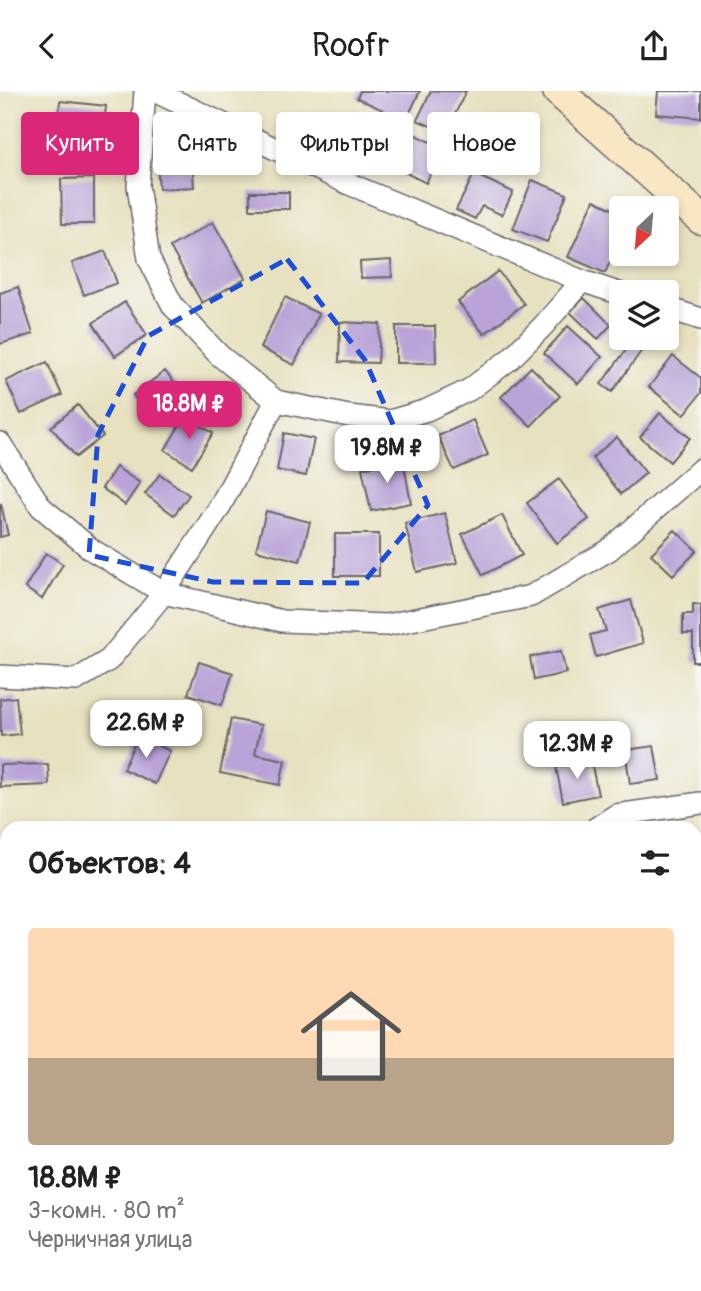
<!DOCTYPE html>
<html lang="ru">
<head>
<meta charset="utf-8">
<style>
  body { margin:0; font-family:Pangolin,sans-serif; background:#f2f2f2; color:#222; height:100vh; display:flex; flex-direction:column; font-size:26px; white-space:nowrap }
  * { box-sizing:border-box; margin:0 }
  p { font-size:23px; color:#767676 }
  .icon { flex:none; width:38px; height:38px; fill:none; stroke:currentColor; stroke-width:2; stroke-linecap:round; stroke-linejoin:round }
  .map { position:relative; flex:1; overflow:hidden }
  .panel { position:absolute; left:0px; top:730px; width:702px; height:471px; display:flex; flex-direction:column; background:#fff; border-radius:21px 21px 0 0; box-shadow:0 4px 10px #0003 }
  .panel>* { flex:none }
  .banner { position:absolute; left:21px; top:21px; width:660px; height:63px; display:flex; gap:14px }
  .needle { width:46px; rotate:206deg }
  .fabs { position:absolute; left:609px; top:105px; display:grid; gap:14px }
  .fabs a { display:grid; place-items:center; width:70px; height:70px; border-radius:7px; background:#fff; box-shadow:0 4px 10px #0003; font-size:35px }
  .price { position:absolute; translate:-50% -60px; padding:0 16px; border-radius:14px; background:#fff; color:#222; font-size:23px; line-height:46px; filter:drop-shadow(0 2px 4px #0008) }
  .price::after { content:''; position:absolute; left:50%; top:42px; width:21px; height:16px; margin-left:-10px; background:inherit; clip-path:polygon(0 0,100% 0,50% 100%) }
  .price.current { background:#db2777; color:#fff }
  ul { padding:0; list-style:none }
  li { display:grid; align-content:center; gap:14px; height:371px; padding:0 28px }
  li+li { border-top:2px solid #e0e0e0 }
  li span { display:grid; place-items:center; height:217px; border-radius:7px; color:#555 }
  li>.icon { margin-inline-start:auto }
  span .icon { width:126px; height:126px; fill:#fffc; stroke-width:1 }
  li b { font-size:30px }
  h2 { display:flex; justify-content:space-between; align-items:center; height:84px; padding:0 28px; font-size:30px }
  .pill { padding:0 24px; border-radius:7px; background:#fff; box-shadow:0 4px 10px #0003; font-size:24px; line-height:63px }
  .pill.current { background:#db2777; color:#fff }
  header { display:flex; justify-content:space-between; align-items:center; height:91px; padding:0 28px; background:#fff; font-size:32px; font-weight:600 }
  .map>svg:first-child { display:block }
</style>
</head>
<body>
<header><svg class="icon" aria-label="back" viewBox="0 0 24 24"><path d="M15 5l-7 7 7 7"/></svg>Roofr<svg class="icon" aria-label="share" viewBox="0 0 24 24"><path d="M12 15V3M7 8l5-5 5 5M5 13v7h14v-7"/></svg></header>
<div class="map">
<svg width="701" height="1200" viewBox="0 0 701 1200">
  <rect width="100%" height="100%" fill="#f6f6f2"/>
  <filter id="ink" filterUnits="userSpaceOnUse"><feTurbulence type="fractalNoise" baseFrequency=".0143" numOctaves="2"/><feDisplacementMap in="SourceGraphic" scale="14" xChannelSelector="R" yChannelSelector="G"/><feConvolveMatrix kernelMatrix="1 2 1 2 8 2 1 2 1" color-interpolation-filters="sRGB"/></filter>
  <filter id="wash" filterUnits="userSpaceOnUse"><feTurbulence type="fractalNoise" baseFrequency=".00686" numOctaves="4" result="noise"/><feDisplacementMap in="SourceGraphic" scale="28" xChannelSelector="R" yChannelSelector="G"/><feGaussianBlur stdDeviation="1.57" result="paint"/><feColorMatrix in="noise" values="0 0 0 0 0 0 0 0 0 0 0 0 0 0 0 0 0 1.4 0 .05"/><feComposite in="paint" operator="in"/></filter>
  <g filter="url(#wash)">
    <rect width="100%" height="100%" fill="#e8e1c0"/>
    <g id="blocks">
      <!-- building -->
      <path fill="#b9a3d8" d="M360,0H420L406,30L357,7Z
        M431,0H466L446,42L417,29Z
        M658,0H701V27L656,23Z
        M60,10L106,15L101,63L55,58Z
        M189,34L194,96L159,98L154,36Z
        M414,43L443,57L426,92L398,78Z
        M474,83L513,101L502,124L482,115L475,128L456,119Z
        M94,87V133H62L61,88Z
        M532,89L567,103L547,151L513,138Z
        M250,101H289V118H250Z
        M594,109L621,122V146L605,182L568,166Z
        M213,131L245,187L202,212L170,156Z
        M105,160L117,192L84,204L72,172Z
        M391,169L392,186L361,187L360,171Z
        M498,180L524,213L484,243L458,211Z
        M18,196L33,243L0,253V202Z
        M285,206L319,223L294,274L260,257Z
        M584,207L611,234L598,248L570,221Z
        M125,211L147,244L115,265L93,232Z
        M340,231L380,233L378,272L339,271Z
        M396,235H435L436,272H396Z
        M568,235L602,266L578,293L544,262Z
        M632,251L642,259L612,301L601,293Z
        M673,265L701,287V302L684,324L649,296Z
        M47,271L62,304L21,323L6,290Z
        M531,276L560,305L531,335L501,306Z
        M165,280L188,309L155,333L133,304Z
        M78,314L103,345L76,366L51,336Z
        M660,322L690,347L670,371L640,346Z
        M185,325L213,342L192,376L165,359Z
        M473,329L488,364L454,379L438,345Z
        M284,342L314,348L306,385L277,379Z
        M617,346L646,382L621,403L592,367Z
        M403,369L411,412L371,420L362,377Z
        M116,376L140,392L125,414L102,397Z
        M160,383L189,404L174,424L145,403Z
        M559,388L589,428L557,452L527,412Z
        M1,413L8,444L0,446V414Z
        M266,420L310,431L300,470L256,459Z
        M445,422L457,472L417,481L405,432Z
        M502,424L522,464L483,484L462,443Z
        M675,439L697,460L673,484L651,463Z
        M335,443H379V485H335Z
        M46,462L63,473L42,508L25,497Z
        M631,509L643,552L596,566L590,544L606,540L599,519Z
        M693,513L701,514V571H693V543H683V523H693Z
        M561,560L566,582L534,589L530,566Z
        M199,571L233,582L222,614L188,603Z
        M16,606L20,643L1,645L0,608Z
        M231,628L261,634L255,663L285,669L280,694L220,682Z
        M138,645L170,660L155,693L123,678Z
        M654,655L660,689L630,693L625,659Z
        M591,670L598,704L563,711L556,676Z
        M48,673L49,694L0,696V674Z
        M7,781V817L0,819V782Z
        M7,875V958L0,973V880L2,876Z
        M560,1194H667L670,1200H557Z"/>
    </g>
  </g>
  <g filter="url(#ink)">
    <use href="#blocks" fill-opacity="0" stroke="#67656a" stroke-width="2"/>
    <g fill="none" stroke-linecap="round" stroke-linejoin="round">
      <defs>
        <path id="service" d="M525,1200L529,1194"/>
        <path id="minor" d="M145,0L138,95L149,168L173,215L219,264L276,310L349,325L390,330L427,319L469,299L510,268L543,235L582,190
          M154,0L347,92L582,190L621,203
          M667,217L701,228
          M0,352L41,416L92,459L164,502L282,530L386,534L531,505L609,459L701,378
          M0,585L76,589L109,569L164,502L219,417L276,310
          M596,737L616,724L701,712
          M0,846L7,845
          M695,975L701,974
          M691,1194L693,1200"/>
        <path id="secondary" d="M558,0L701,128"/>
      </defs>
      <!-- service casing -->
      <use href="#service" stroke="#67656a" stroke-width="14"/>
      <!-- minor casing -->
      <use href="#minor" stroke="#67656a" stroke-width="24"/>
      <!-- secondary casing -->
      <use href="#secondary" stroke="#67656a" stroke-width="33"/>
      <!-- service -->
      <use href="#service" stroke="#fff" stroke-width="10"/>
      <!-- minor -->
      <use href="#minor" stroke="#fff" stroke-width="21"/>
      <!-- secondary -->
      <use href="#secondary" stroke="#f9e7c3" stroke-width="30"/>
    </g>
  </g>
  <!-- marked area -->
  <path fill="none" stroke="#1d4ed8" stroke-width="5" stroke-dasharray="14 9" stroke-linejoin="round" d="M287,168L365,269L428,414L363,492L213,491L89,464L98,344L148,245Z"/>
</svg>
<div class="fabs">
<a><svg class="needle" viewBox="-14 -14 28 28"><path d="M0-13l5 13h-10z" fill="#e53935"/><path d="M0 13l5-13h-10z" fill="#767676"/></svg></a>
<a><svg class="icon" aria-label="layers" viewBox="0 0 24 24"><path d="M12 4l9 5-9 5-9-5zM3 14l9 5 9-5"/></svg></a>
</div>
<b class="price current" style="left:189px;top:350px">18.8M ₽</b>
<b class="price" style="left:387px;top:394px">19.8M ₽</b>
<b class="price" style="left:146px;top:669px">22.6M ₽</b>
<b class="price" style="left:577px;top:690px">12.3M ₽</b>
<div class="banner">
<a class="pill current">Купить</a>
<a class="pill">Снять</a>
<a class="pill">Фильтры</a>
<a class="pill">Новое</a>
</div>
<section class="panel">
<h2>Объектов: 4<svg class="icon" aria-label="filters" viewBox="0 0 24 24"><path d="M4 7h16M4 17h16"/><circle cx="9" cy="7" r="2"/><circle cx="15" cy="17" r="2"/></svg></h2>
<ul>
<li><span style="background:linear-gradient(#ffd9b3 60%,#b9a48a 0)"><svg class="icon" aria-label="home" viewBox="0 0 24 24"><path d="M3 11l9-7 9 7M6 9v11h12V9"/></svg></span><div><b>18.8M ₽</b><p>3-комн. · 80 m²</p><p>Черничная улица</p></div></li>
</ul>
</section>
</div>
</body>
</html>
